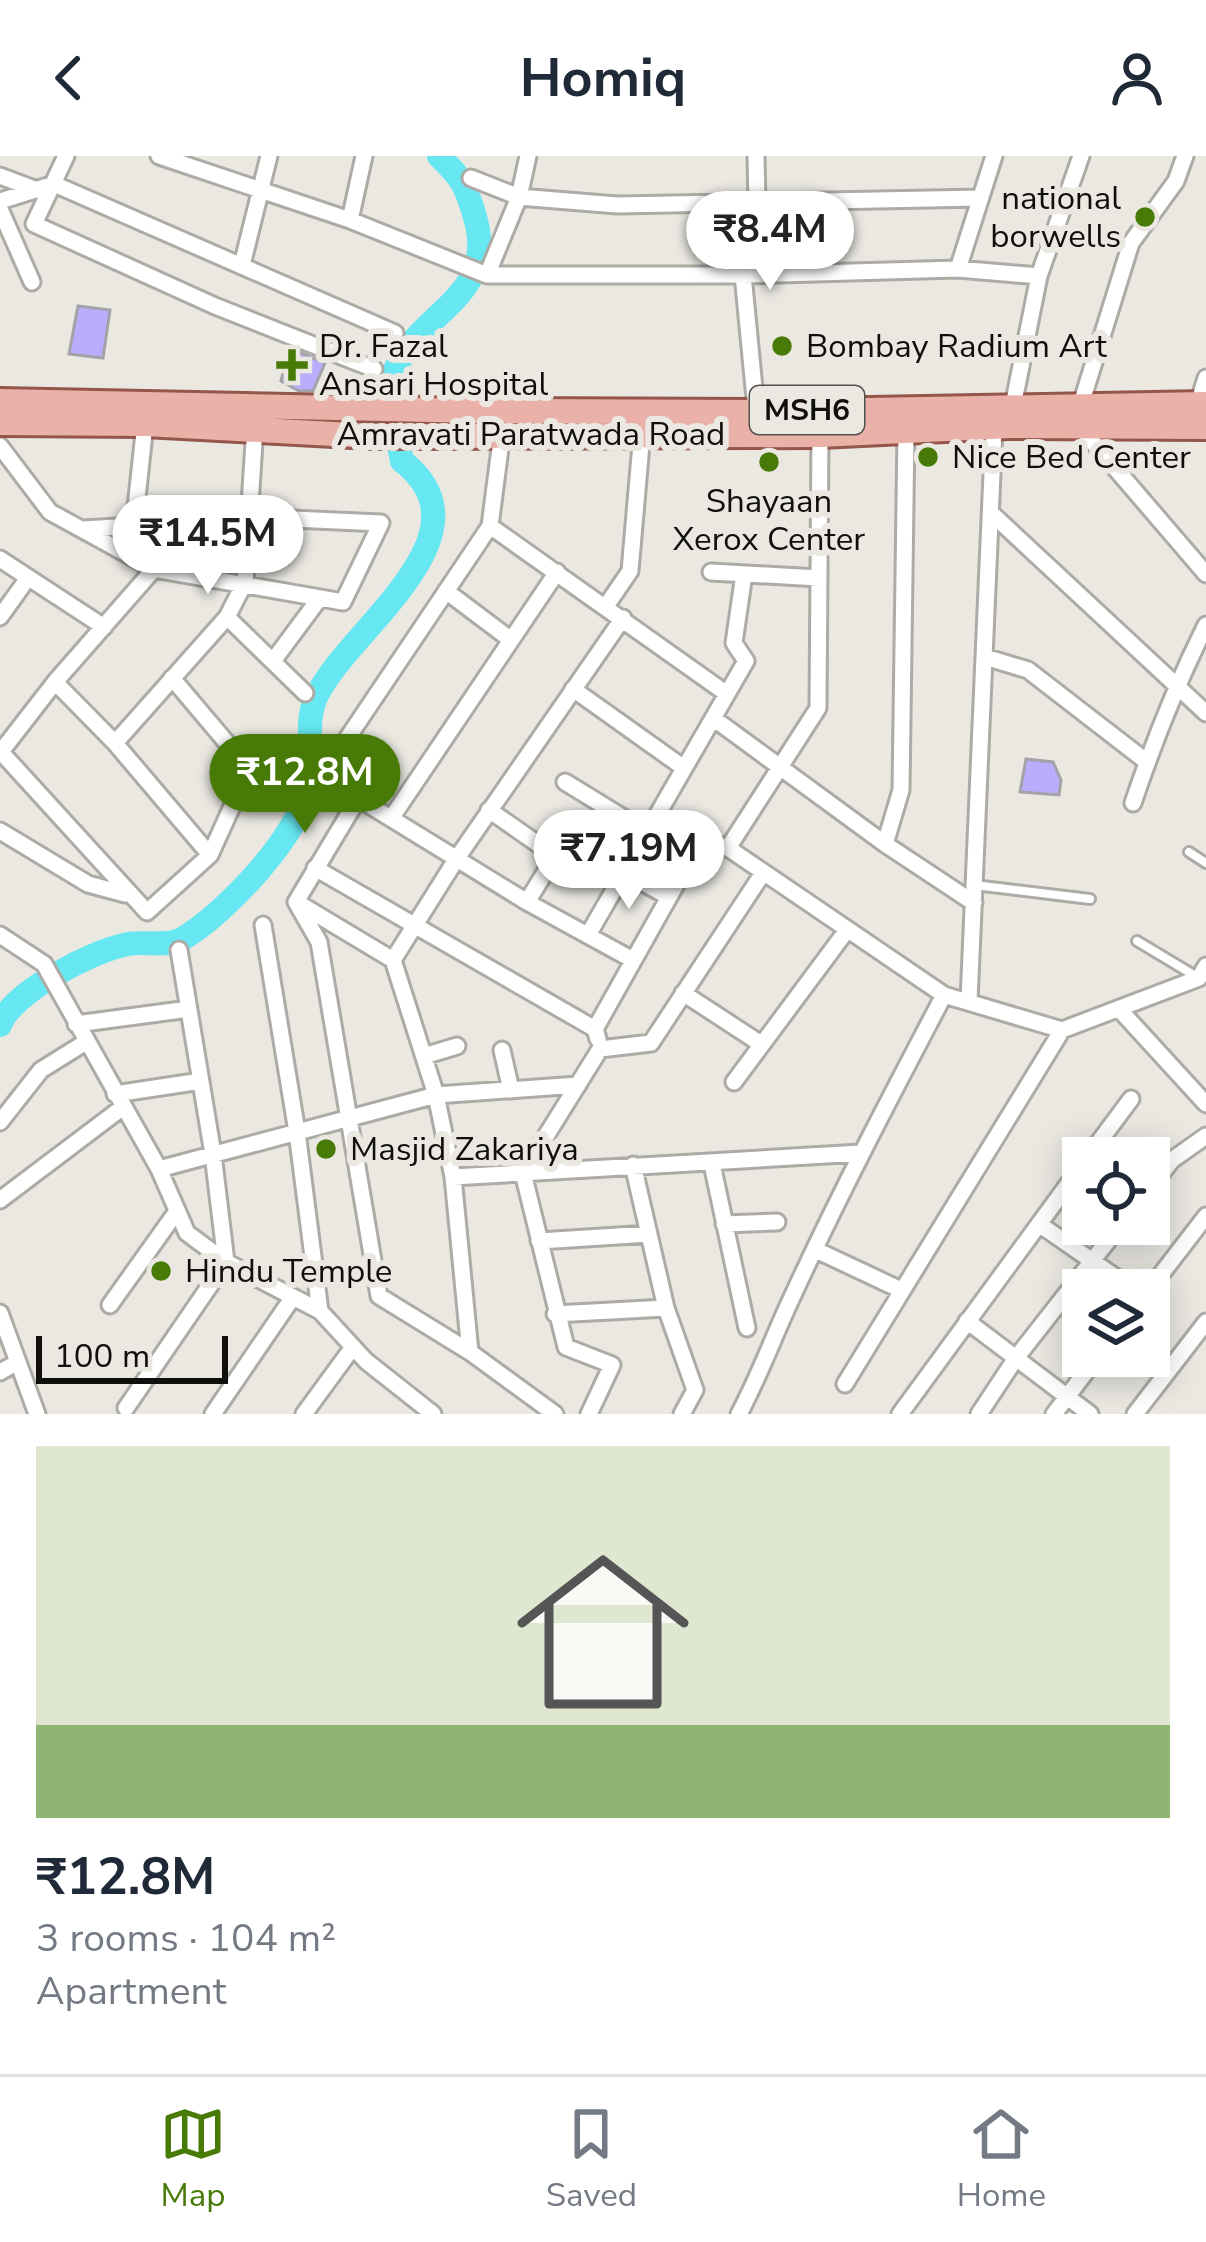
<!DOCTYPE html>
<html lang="en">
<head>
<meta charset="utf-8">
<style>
  body { margin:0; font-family:"Nunito Sans",sans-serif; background:#f2f2f3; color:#1f2937; height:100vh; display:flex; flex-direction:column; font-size:45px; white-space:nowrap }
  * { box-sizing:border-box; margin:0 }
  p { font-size:39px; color:#747a83 }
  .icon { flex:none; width:66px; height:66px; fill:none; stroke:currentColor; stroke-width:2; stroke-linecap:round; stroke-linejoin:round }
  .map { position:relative; height:1258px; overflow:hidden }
  .sheet { display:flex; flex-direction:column; background:#fff; flex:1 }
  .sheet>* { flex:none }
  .tools { position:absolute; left:1062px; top:981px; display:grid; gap:24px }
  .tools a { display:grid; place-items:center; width:108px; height:108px; border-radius:0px; background:#fff; box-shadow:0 6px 30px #0003; font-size:60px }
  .scale { position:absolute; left:36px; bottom:30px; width:192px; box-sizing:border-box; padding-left:12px; border:6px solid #100f0d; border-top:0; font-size:33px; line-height:42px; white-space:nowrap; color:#100f0d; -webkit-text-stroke:9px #eae8e1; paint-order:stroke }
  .price { position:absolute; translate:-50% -102px; padding:0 27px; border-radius:42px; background:#fff; color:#222; font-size:39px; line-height:78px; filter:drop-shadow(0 3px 6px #0008) }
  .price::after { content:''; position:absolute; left:50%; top:72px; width:36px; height:27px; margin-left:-18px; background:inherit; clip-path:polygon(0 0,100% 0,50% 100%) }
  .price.selected { background:#477a06; color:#fff }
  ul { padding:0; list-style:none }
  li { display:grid; align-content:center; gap:24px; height:636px; padding:0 36px }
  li+li { border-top:3px solid #e0e1e3 }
  li span { display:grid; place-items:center; height:372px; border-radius:0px; color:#555 }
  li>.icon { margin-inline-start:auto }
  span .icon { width:216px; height:216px; fill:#fffc; stroke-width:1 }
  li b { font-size:51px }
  header { display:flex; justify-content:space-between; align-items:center; height:156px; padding:0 36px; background:#fff; font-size:54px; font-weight:700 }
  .tab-bar { display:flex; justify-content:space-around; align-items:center; height:168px; border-top:3px solid #e0e1e3; background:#fff; font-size:33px; color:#747a83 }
  .tab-bar a { display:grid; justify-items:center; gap:6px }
  .tab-bar .selected { color:#477a06 }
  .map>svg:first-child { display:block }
</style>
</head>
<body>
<header><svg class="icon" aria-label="back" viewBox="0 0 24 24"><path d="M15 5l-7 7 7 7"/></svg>Homiq<svg class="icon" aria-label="person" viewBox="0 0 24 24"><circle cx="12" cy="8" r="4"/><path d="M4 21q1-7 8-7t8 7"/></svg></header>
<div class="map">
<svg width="1206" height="1258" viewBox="0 0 1206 1258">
  <rect width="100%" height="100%" fill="#eae8e1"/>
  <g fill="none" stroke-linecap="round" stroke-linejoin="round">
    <!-- river -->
    <path stroke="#66e7f1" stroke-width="24" d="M0,869C12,836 94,794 128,788C145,785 169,791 182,783C226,757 299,680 309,629C315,600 303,568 317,539C351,471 496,378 402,305C398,281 385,245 392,223C411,156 500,145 475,61C466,30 462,22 439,0"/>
  </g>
  <!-- building -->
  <path fill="#baadfd" stroke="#a3a2a9" stroke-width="3" d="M78,150L110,154L103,202L69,198Z
    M289,192L325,207L313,235H299L281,225Z
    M1026,603L1053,606L1061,624L1059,639L1020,636Z"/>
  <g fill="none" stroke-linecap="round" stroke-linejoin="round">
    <defs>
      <path id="service" d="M1189,696L1206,707
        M974,729L1090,743
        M1137,785L1197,821"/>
      <path id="minor" d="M66,0L34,68L215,150L374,213
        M159,0L350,64L487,119H743L958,113L1039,120
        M756,0L757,47L743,119L757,263
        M0,20L37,34
        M471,22L519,41L617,49L980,42
        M0,45L54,28L395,177
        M0,53L32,126
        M350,64L364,0
        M242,109L269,0
        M958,113L994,0
        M487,119L519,41L528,0
        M1081,248L1131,87L1176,25L1185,0
        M1197,251L1206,222
        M1012,255L1039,120L1081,0
        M1079,270L1206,418
        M502,277L490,370L322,620L527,746L631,803
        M820,279L818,552L728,692L944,839L1062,874L1199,822L1206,810
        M0,290L50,356L154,413L343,446L381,367L246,361
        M991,357L1206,557
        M134,370L246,374
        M490,370L727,538
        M83,373L134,370L145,268
        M0,403L104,471
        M711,416L819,422
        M446,435L511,484
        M606,450L630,415L642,277
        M0,461L28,422
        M227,461L305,537
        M985,501L1028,514L1147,606
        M273,505L319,443
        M55,526L115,587L210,699
        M573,533L684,612
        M713,562L885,688L974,747
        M115,587L227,461L245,426L255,271
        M1,596L147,756L210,699L249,613L172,522
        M0,597L55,526L154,413
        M565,626L648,677
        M1133,647C1154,585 1177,527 1206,469
        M489,654L555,700
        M392,661L557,416
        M0,675L88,728L125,738
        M885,688L901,634L906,274
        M315,712L595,873
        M625,717L667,740
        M296,746L319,786L379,1140L470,1196L555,1258
        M296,746L359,641
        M527,746L566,682
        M298,747L393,804
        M263,769L297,976L320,1155
        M0,779L44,808L159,1013L187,1077L226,1106L320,1155L366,1205L433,1258
        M588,779L746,505L734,487L744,418
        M683,837L761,888
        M969,845L994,272
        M1119,853L1206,948
        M76,868L189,853
        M598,883L595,873L701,684L728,692
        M502,894L511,934
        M424,900L457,890
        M734,926L847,774
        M115,938L201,925
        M0,966L41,914L86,886
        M1087,1002L1131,943
        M712,1008L747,1172
        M633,1009L666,1152L695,1234L682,1258
        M159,1013L436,939L578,929
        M453,1021L861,997
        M1149,1033L1172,1004L1206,980
        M0,1044L123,951
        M724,1068L777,1066
        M1039,1068L1134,1134
        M539,1085L649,1078
        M816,1094L901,1134
        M1149,1134L1206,1060
        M110,1149L177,1055
        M0,1157L37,1258
        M555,1158L666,1152
        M967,1165L1090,1258
        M470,1196L453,1021L436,939L393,804L457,702L623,462
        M0,1216L18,1206
        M845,1228L1062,874
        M126,1252L226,1106L213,998L179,794
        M213,1258L293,1141
        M304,1258L353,1191
        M589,1258L612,1209L566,1191L523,1017L600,893L651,887L763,717
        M739,1258C760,1219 774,1179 793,1139C840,1037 892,938 944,839
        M900,1258L1083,1008
        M979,1258L1016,1202L1121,1068
        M1054,1258L1098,1200
        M1135,1258L1206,1166"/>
      <path id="primary" d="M0,245L479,255L756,256L1206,248
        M0,267L145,268L371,280L820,279L1009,270L1206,271"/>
    </defs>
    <!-- service casing -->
    <use href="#service" stroke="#adaba5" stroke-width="14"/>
    <!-- minor casing -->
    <use href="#minor" stroke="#adaba5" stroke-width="21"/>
    <!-- primary casing -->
    <use href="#primary" stroke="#94564b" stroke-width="30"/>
    <!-- service -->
    <use href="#service" stroke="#fff" stroke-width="8"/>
    <!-- minor -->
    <use href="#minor" stroke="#fff" stroke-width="15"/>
    <!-- primary -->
    <use href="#primary" stroke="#e9b1a7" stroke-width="24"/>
  </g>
  <!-- markers -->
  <g fill="#477a06" stroke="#eae8e1" stroke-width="4.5">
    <circle cx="1145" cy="61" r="12"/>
    <circle cx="782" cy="190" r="12"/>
    <path d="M286 191h12v12h12v12h-12v12h-12v-12h-12v-12h12z"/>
    <circle cx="928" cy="301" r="12"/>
    <circle cx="769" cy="306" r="12"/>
    <circle cx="326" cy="993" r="12"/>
    <circle cx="161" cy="1115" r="12"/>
  </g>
  <g text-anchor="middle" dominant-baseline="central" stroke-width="12" stroke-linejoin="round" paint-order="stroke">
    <!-- shield labels -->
    <rect fill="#eae8e1" stroke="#51504d" stroke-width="3" x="750" y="230" width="114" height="48" rx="9"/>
    <g font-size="30" font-weight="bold" fill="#100f0d">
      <text x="807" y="254">MSH6</text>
    </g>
    <!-- poi labels -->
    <g font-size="33" fill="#100f0d" stroke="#eae8e1" text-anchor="start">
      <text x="1121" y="42" text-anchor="end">national<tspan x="1121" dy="38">borwells</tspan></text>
      <text x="319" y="190">Dr. Fazal<tspan x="319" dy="38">Ansari Hospital</tspan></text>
      <text x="806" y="190">Bombay Radium Art</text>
      <text x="952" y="301">Nice Bed Center</text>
      <text x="769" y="345" text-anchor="middle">Shayaan<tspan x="769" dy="38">Xerox Center</tspan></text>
      <text x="350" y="993">Masjid Zakariya</text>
      <text x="185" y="1115">Hindu Temple</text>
    </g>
    <!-- street labels -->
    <g font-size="33" fill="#100f0d" stroke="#eae8e1">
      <text x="531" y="278">Amravati Paratwada Road</text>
    </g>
  </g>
</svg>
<div class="tools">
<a><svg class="icon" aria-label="locate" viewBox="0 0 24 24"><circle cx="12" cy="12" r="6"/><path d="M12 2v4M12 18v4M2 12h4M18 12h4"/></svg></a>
<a><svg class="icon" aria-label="layers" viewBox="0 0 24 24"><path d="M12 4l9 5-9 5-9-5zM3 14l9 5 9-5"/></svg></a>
</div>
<div class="scale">100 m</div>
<b class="price" style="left:770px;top:137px">₹8.4M</b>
<b class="price" style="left:208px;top:441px">₹14.5M</b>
<b class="price selected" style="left:305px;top:680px">₹12.8M</b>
<b class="price" style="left:629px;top:756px">₹7.19M</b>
</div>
<section class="sheet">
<ul>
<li><span style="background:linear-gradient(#dfe7d0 75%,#8fb573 0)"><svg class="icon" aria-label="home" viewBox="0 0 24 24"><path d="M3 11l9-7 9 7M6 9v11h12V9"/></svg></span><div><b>₹12.8M</b><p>3 rooms · 104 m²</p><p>Apartment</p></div></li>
</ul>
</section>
<nav class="tab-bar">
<a class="selected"><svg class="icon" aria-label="map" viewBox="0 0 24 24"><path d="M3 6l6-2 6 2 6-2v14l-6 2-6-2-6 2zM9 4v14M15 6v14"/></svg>Map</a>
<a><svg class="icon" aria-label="saved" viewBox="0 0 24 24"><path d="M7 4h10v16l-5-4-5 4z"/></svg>Saved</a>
<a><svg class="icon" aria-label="home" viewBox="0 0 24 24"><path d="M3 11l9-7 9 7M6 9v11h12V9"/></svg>Home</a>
</nav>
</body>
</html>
